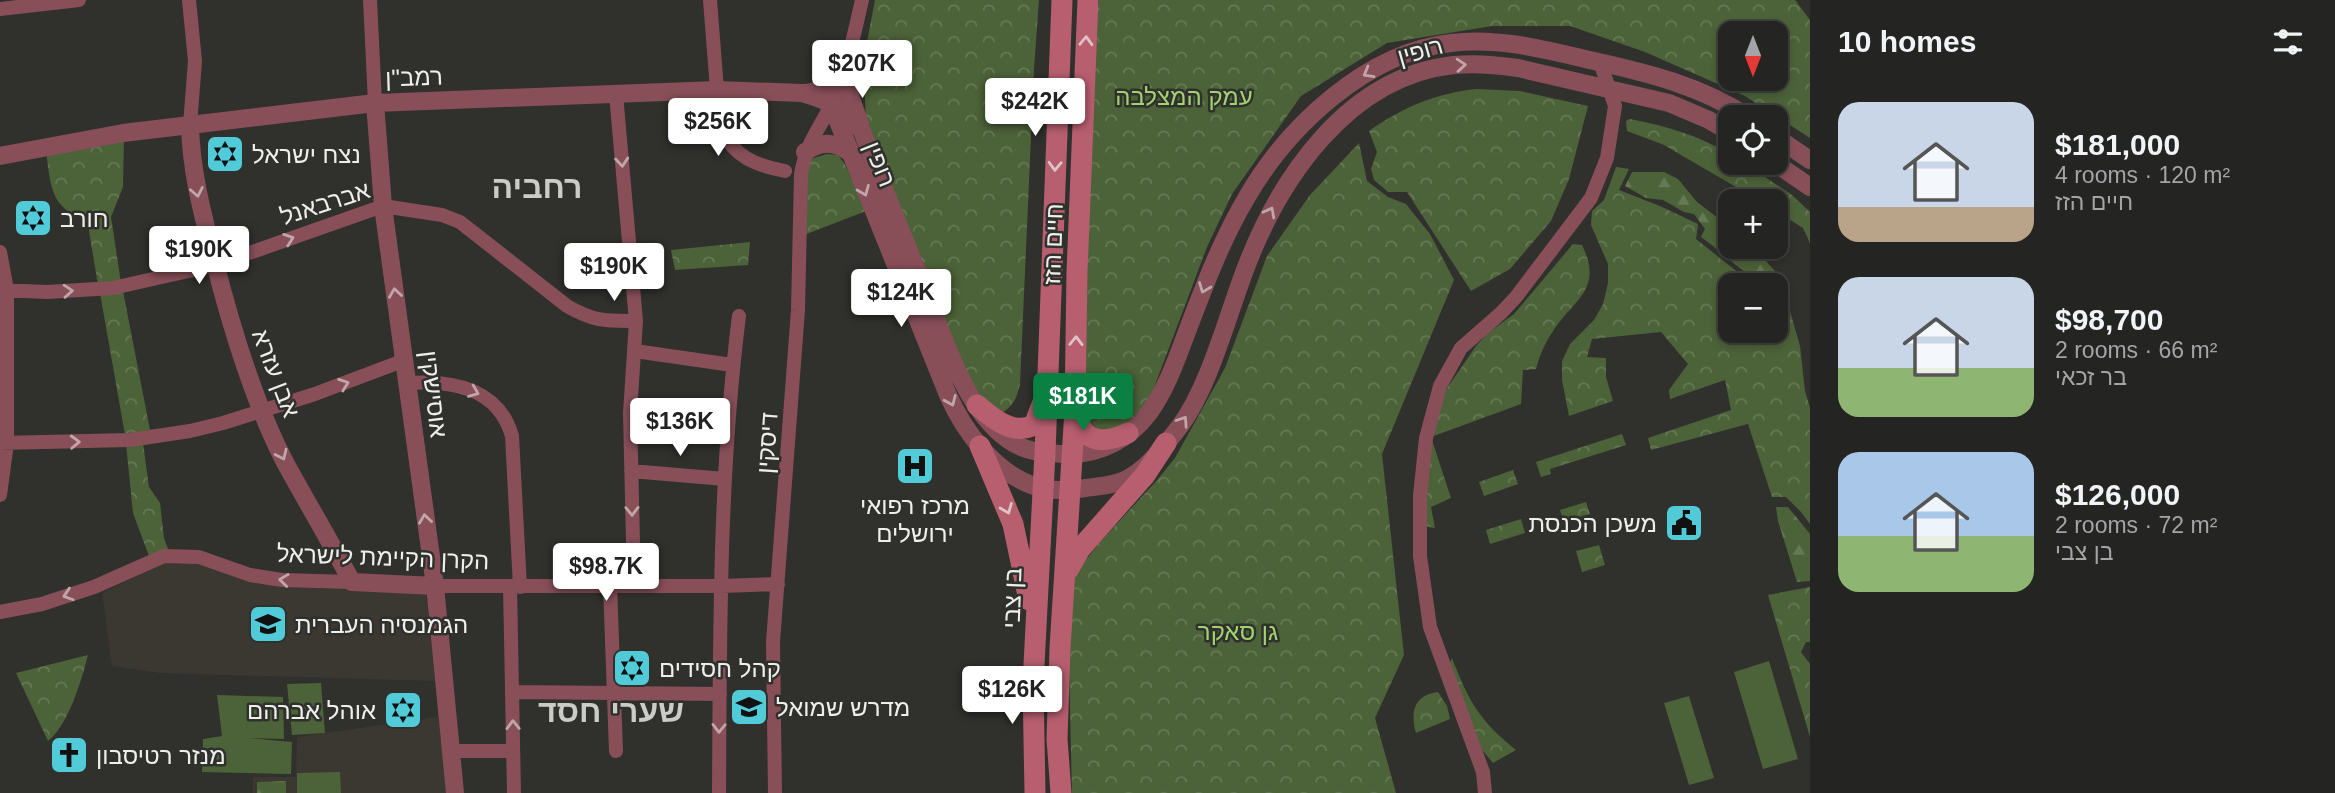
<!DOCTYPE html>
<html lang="en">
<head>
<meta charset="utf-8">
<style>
  body { margin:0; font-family:Arial,"Noto Sans Hebrew",sans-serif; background:#2c2c2a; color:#f1f3f6; height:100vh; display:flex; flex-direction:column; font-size:26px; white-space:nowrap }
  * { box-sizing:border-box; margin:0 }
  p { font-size:23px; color:#a3a4a5 }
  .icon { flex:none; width:38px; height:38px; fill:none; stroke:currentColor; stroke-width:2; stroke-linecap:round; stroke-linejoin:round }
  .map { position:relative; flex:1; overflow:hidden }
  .panel { display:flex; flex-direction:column; background:#242422; width:525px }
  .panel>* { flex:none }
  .needle { width:46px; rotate:180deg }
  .buttons { position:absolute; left:1718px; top:21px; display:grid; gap:14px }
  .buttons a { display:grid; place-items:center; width:70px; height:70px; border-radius:14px; background:#242422; box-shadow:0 4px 10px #0003,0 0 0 2px #414140; font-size:35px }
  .price { position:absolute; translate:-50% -60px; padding:0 16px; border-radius:7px; background:#fff; color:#222; font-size:23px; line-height:46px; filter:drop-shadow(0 2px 4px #0008) }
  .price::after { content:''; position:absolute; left:50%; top:42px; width:21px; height:16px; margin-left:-10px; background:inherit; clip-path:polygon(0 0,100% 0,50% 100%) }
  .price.active { background:#0b8043; color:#fff }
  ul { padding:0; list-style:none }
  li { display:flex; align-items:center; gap:21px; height:175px; padding:0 28px }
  li span { display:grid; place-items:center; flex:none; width:196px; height:140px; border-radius:21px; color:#555 }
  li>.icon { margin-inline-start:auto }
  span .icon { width:84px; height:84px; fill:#fffc; stroke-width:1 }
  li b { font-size:30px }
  h2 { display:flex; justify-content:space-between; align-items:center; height:84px; padding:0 28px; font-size:30px }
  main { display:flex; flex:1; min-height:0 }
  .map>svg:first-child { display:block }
</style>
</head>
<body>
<main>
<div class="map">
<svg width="1810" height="793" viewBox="0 0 1810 793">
  <defs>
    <pattern id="forest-firs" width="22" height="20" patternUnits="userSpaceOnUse" patternTransform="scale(1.75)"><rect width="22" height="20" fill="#4c6238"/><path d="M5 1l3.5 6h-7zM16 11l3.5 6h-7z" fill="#667955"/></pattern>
    <pattern id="park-crowns" width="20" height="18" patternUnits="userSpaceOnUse" patternTransform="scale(1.75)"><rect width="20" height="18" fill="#4c6238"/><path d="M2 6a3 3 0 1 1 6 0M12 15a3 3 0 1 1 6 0" fill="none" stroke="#667955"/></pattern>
  </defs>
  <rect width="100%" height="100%" fill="#30302d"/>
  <!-- built -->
  <path fill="#3a3830" d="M190,559L348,588L426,594L435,681L160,673L112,666L102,593L168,561Z
    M438,717L449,793H253V777H296L297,737Z"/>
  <!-- green -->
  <path fill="#4c6238" d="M1769,661L1798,759L1763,769L1734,672Z
    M321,683L325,733L292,735L287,684Z
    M217,695L283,697L284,739L247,738L292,742L291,774L202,772L203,739L222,736Z
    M1689,696L1714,778L1689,785L1664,703Z
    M340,772L341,793H297V773Z"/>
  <!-- forest -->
  <path fill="url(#forest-firs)" d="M1632,172H1664L1678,179L1697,202L1731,228V247H1753L1786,283L1781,293L1776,291V285C1752,285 1722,251 1701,237L1705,229L1694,214L1684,212L1663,200L1646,198L1625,186Z
    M1776,507H1788L1810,534V581L1797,582L1778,521Z
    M286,781V793H257V782Z"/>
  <!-- park -->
  <path fill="url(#park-crowns)" fill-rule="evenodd" d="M875,0H1039L1034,69L1020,384C1017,397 1014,405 1002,413L978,400L928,282L866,118L863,63Z
    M1099,0H1795L1810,20V138L1745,96L1645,52L1570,26H1492L1387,43L1301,96L1232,194L1207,247L1149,401L1123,429L1098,430L1086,417L1084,403V132ZM1731,33H1776V79H1731Z
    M1477,89L1520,91L1588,106L1569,179L1551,221L1510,269L1471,291L1407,192H1388L1374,180L1371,169L1377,152L1369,131C1403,107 1436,93 1477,89Z
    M1630,119C1666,126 1699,135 1731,155V163H1744L1792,195L1810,212V243L1803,228L1776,211V201H1760L1664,145L1627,131L1626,121Z
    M124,138L123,187L111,217L121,283L98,285L87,219C50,210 51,185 46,152Z
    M1359,143L1367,181L1388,197L1406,204L1430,234L1454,280L1382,454L1404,655L1375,718L1396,793H1072L1068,626L1072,581L1084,562L1101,541L1158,479L1175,458L1225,368L1267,256L1310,195Z
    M827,154L838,155L846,166L866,211L804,235L807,160Z
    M1616,167L1629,169L1619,190L1660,206L1698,224L1696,239L1754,285H1731V331H1776V293L1786,297L1800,346L1805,391L1810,408V524L1801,512L1786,497H1772L1748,424L1651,450L1648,438L1731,410L1725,380L1670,399L1669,390L1688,364L1661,332L1592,339L1587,357L1606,358V377L1613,401L1569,416L1562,380V361L1570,344L1594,320L1603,304L1608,283V264L1591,225L1592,211L1604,200Z
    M750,242L748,265L675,270L671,250Z
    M1573,244L1582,245C1603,288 1576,298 1555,328C1546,341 1540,354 1536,369L1523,370L1521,404L1431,437L1451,498L1431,507L1435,528L1424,526V474L1428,431L1443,394L1476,346L1488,333L1514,314Z
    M123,291L150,430L125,435L100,293Z
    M1622,434L1626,445L1550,469L1551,474L1541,477L1536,462Z
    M143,443L149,487L160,503L164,538L168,549L149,556L133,513L126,444Z
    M1513,470L1518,484L1484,496L1479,482Z
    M1586,502L1590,514L1564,522L1560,510Z
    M1521,519L1525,533L1490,544L1486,530Z
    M1599,545L1605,565L1582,572L1576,551Z
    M1810,587V642H1806L1801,652L1810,664V737L1768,595Z
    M88,655C82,679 68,726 48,741L16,673Z
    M1452,658C1469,702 1479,720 1516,750L1493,763L1483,751L1447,669Z
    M1438,692L1447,706L1450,719L1416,733C1410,712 1414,695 1438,692Z"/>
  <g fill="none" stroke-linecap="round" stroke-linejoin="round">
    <!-- minor -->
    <path stroke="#884f59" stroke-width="14" d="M189,0L195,61L190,125
      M370,0L375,103
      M710,0L720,128C735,157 754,165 785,171
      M0,9L79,0
      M616,94L636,321L630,413L634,585
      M0,252L7,290V443L0,495
      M0,290L47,292L113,288L215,265L383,206L442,215L460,222L567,306C595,322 605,321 636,321
      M635,351L732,365
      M407,383C451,380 498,387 512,436L520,587
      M0,443L130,440L190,431L223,423L315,394L405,360
      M631,471L725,479
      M610,585L616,751
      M435,586H721L778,584
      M510,586L514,793
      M0,612L42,604L94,587L164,556L199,557L250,575L282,580L352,582
      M512,692L720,694
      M450,751H513
      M719,793C720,634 719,474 739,316
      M775,793L773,642L798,310L801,174C807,142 817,133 831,105C846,73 854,35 862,0
      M1485,793L1483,772L1430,627L1420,556V496L1426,438L1440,386L1461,348L1501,313L1516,297L1591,198L1607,158L1615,106L1600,62"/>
    <!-- tertiary -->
    <path stroke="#884f59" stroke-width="18" d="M802,93C818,93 831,85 842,73L860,124
      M375,103L383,206L435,586L455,793
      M831,104L948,395C964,431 994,472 1034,486C1050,492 1069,490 1086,488C1102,486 1118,485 1132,476C1150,465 1167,443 1180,426C1209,387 1227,317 1245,270C1279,179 1348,76 1454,65C1476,63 1497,65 1518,68L1669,103L1709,120L1731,133
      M190,125C191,170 202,212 213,255C230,323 254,404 287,466C308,504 331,543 352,582L435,586
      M1776,137L1810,160
      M805,152C820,142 833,140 849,152
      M0,156L123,133L375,103L717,90L802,93C827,100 847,109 862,131C881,183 902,234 923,285C943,334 963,407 1007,439C1025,453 1048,454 1070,454C1102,454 1130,438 1149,413C1167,388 1177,358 1188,329C1205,284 1222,239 1247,197C1288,126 1367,52 1451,43C1499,37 1548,50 1594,61C1648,73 1701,86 1748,117
      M1775,163L1810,187"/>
    <!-- secondary -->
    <path stroke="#b75e6f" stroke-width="21" d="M977,405C992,418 1013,436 1034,425L1043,402
      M1075,411C1083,443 1101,445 1128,433
      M980,446L1013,524L1029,600
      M1068,570L1080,549L1145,475L1166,443
      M1035,793L1033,684L1045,453L1062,0
      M1061,793L1057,739L1060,648L1075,410L1077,272L1088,0"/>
  </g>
  <!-- one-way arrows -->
  <defs><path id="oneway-chevron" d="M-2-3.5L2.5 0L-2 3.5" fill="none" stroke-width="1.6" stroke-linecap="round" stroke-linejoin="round" transform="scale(1.75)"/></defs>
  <g stroke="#dec3c6">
    <use href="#oneway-chevron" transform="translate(1086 41) rotate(-88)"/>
    <use href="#oneway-chevron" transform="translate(1055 166) rotate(92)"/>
    <use href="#oneway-chevron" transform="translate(1076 341) rotate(-89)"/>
    <use href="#oneway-chevron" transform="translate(1007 509) rotate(68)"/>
  </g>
  <g stroke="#c0a6aa">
    <use href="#oneway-chevron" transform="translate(1461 65) rotate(-4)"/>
    <use href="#oneway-chevron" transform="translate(1368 73) rotate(150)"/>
    <use href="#oneway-chevron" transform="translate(622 162) rotate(85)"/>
    <use href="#oneway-chevron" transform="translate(864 191) rotate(68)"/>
    <use href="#oneway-chevron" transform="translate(197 192) rotate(79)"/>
    <use href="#oneway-chevron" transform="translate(1270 212) rotate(-62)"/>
    <use href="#oneway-chevron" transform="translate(289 239) rotate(-19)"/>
    <use href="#oneway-chevron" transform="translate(1204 288) rotate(111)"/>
    <use href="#oneway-chevron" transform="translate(68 291) rotate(-4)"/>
    <use href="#oneway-chevron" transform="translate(395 293) rotate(-98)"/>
    <use href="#oneway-chevron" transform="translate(344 384) rotate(-20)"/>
    <use href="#oneway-chevron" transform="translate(474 392) rotate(22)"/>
    <use href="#oneway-chevron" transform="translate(951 401) rotate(67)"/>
    <use href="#oneway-chevron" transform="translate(1183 421) rotate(-56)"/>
    <use href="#oneway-chevron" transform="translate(75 442) rotate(-2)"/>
    <use href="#oneway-chevron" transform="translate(282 455) rotate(65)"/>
    <use href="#oneway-chevron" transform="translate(632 511) rotate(89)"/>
    <use href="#oneway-chevron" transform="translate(425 519) rotate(-98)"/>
    <use href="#oneway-chevron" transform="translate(284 580) rotate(-173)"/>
    <use href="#oneway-chevron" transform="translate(68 595) rotate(162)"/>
    <use href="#oneway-chevron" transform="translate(513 725) rotate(-91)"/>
    <use href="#oneway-chevron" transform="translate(719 728) rotate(91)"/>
  </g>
  <!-- icons -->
  <defs>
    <symbol id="synagogue-square" viewBox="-11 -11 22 22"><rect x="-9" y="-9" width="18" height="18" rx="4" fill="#52cbd8" stroke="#30302d"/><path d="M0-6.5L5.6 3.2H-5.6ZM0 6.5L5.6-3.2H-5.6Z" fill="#111"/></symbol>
    <symbol id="hospital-square" viewBox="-11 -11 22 22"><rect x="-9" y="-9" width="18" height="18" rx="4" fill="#52cbd8" stroke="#30302d"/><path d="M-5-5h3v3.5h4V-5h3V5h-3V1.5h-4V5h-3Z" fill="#111"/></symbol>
    <symbol id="civic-square" viewBox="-11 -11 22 22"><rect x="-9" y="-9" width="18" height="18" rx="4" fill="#52cbd8" stroke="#30302d"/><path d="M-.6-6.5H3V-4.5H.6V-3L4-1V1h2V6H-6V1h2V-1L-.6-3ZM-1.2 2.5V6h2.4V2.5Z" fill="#111"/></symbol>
    <symbol id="school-square" viewBox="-11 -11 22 22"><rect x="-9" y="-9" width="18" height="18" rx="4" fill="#52cbd8" stroke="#30302d"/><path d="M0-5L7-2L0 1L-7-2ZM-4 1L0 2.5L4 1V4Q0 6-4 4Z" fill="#111"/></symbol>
    <symbol id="university-square" viewBox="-11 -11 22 22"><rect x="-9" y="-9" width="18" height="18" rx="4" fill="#52cbd8" stroke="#30302d"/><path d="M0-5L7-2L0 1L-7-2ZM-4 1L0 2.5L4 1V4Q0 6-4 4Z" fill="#111"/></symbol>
    <symbol id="church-square" viewBox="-11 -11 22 22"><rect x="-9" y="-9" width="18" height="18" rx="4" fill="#52cbd8" stroke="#30302d"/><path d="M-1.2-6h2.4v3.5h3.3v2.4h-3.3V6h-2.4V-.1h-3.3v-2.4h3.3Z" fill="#111"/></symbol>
  </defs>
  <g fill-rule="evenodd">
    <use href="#synagogue-square" x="203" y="132" width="44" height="44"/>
    <use href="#synagogue-square" x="11" y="196" width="44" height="44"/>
    <use href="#hospital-square" x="893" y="444" width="44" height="44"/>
    <use href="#civic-square" x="1662" y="501" width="44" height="44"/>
    <use href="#school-square" x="246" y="602" width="44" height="44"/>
    <use href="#synagogue-square" x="610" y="646" width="44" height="44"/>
    <use href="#university-square" x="727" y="685" width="44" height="44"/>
    <use href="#synagogue-square" x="381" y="688" width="44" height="44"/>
    <use href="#church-square" x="47" y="733" width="44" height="44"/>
  </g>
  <g text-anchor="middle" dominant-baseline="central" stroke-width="5" stroke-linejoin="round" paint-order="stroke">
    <!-- street labels -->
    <g font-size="24" fill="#eeeeec" stroke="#30302d">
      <text transform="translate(1420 51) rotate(-16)">רופין</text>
      <text transform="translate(414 77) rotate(-2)">רמב"ן</text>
      <text transform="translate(880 164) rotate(68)">רופין</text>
      <text transform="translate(325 203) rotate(-18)">אברבאנל</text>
      <text transform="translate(1053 244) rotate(-88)">חיים הזז</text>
      <text transform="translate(276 373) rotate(69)">אבן עזרא</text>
      <text transform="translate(434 394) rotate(83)">אוסישקין</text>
      <text transform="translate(767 443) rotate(-86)">דיסקין</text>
      <text transform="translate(383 557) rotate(2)">הקרן הקיימת לישראל</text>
      <text transform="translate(1012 598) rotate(-88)">בן צבי</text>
    </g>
    <!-- park labels -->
    <g font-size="24" fill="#a0d370" stroke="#30302d">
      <text x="1184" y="96">עמק המצלבה</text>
      <text x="1238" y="631">גן סאקר</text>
    </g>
    <!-- poi labels -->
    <g font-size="24" fill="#eeeeec" stroke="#30302d" text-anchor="start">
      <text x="252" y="154">נצח ישראל</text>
      <text x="60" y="218">חורב</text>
      <text x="915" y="505" text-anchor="middle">מרכז רפואי<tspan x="915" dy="28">ירושלים</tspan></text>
      <text x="1657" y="523" text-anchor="end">משכן הכנסת</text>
      <text x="295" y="624">הגמנסיה העברית</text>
      <text x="659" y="668">קהל חסידים</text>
      <text x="776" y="707">מדרש שמואל</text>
      <text x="376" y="710" text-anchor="end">אוהל אברהם</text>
      <text x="96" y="755">מנזר רטיסבון</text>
    </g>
    <!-- district labels -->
    <g font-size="32" font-weight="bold" fill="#cbcbc7" stroke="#30302d">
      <text x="537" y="187">רחביה</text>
      <text x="611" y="711">שערי חסד</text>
    </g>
  </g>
</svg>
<div class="buttons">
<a><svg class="needle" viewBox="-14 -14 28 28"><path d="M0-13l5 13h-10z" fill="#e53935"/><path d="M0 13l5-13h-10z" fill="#a3a4a5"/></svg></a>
<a><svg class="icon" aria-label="locate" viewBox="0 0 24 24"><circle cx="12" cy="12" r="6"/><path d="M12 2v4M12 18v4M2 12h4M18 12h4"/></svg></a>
<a>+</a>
<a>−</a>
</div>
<b class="price" style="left:862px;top:100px">$207K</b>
<b class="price" style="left:1035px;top:138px">$242K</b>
<b class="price" style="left:718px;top:158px">$256K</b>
<b class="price" style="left:199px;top:286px">$190K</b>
<b class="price" style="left:614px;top:303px">$190K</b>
<b class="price" style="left:901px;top:329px">$124K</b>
<b class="price active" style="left:1083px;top:433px">$181K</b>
<b class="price" style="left:680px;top:458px">$136K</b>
<b class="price" style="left:606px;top:603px">$98.7K</b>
<b class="price" style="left:1012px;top:726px">$126K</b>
</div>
<section class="panel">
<h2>10 homes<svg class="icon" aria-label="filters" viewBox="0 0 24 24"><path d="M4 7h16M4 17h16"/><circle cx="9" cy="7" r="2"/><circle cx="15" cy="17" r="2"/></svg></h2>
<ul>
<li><span style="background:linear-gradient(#c9d6e8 75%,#b9a48a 0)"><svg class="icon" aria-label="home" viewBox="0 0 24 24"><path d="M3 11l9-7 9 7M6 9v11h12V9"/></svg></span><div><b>$181,000</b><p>4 rooms · 120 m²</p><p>חיים הזז</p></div></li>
<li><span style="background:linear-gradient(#c9d6e8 65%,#8fb573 0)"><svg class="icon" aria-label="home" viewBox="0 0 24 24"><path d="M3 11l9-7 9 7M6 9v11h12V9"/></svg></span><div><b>$98,700</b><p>2 rooms · 66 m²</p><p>בר זכאי</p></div></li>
<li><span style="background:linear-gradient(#a9c7e8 60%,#8fb573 0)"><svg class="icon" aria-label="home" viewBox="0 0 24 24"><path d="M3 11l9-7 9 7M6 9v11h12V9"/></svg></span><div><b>$126,000</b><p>2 rooms · 72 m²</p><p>בן צבי</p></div></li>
</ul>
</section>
</main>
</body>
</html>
